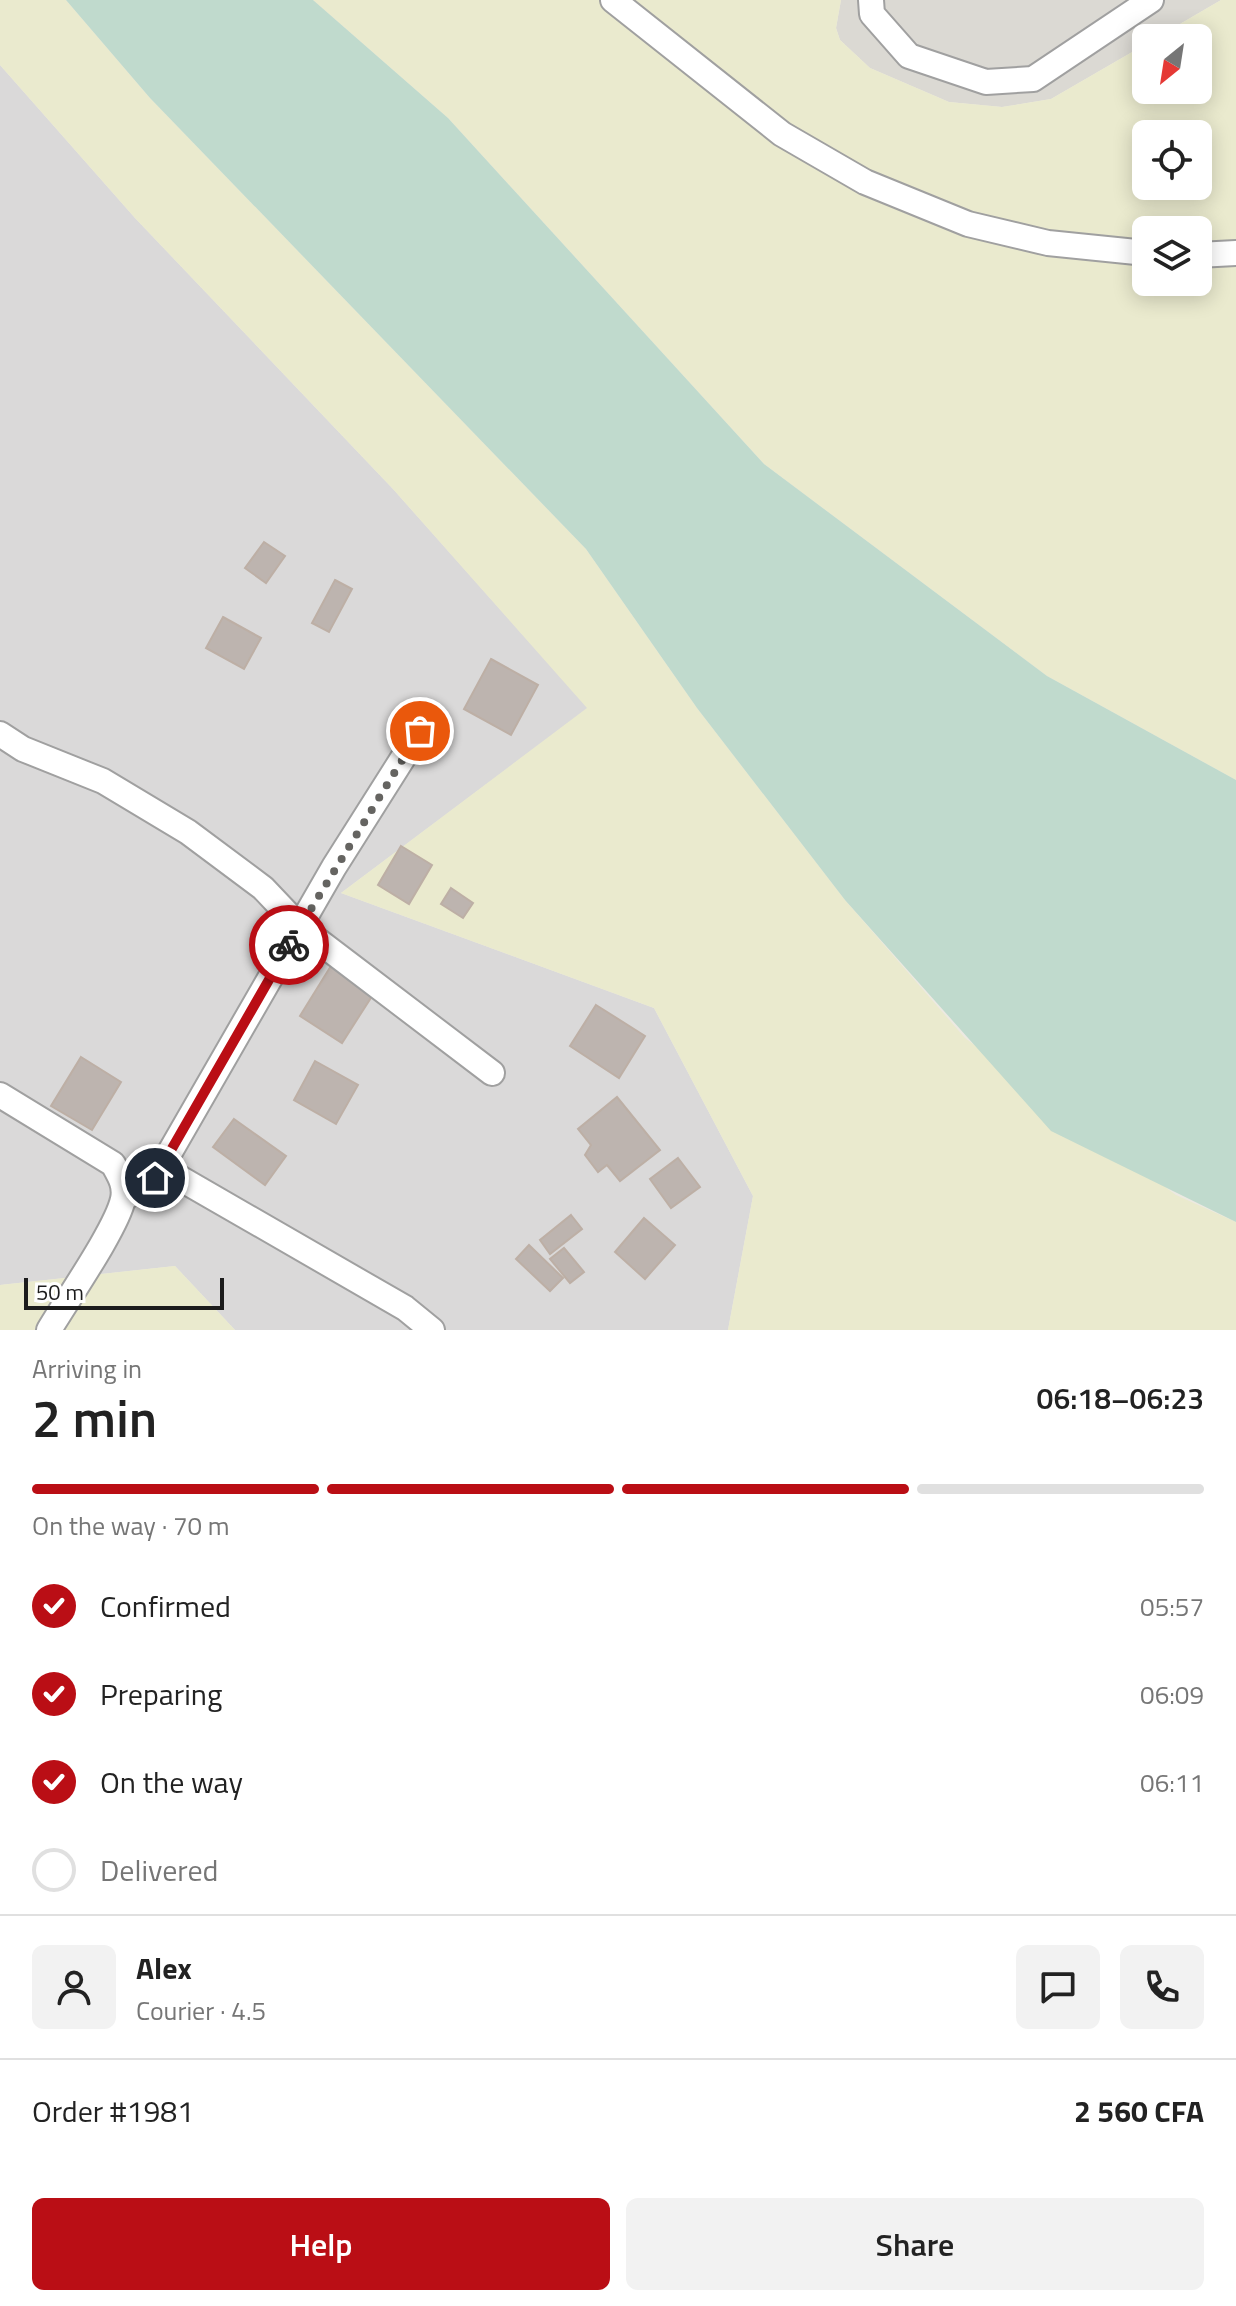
<!DOCTYPE html>
<html lang="en">
<head>
<meta charset="utf-8">
<style>
  :root { --surface:#fff; --page:#f2f2f2; --text:#222; --muted:#767676; --line:#e0e0e0; --accent:#ba0e15 }
  body { margin:0; font-family:"Titillium Web",sans-serif; background:var(--page); color:var(--text); height:100vh; display:flex; flex-direction:column; font-size:30px; white-space:nowrap }
  * { box-sizing:border-box; margin:0 }
  p { font-size:26px; color:var(--muted) }
  .icon { flex:none; width:44px; height:44px; fill:none; stroke:currentColor; stroke-width:2; stroke-linecap:round; stroke-linejoin:round }
  .map { position:relative; height:1330px; overflow:hidden }
  .drawer { display:flex; flex-direction:column; background:var(--surface); flex:1 }
  .drawer>* { flex:none }
  .needle { width:52px; rotate:210deg }
  .fabs { position:absolute; left:1132px; top:24px; display:grid; gap:16px }
  .fabs a { display:grid; place-items:center; width:80px; height:80px; border-radius:12px; background:var(--surface); box-shadow:0 4px 20px #0003; font-size:40px }
  .scale { position:absolute; left:24px; bottom:20px; width:200px; box-sizing:border-box; padding-left:8px; border:4px solid #1c1c1c; border-top:0; font-size:22px; line-height:28px; white-space:nowrap; color:#1c1c1c; -webkit-text-stroke:6px #fff; paint-order:stroke }
  .pin { position:absolute; display:grid; place-items:center; width:68px; height:68px; color:#fff; margin:-34px; border:4px solid #fff; border-radius:50%; box-shadow:0 2px 8px #0007 }
  .courier { position:absolute; display:grid; place-items:center; width:80px; height:80px; margin:-40px; border:6px solid #ba0e15; border-radius:50%; background:#fff; color:#222; box-shadow:0 2px 10px #0007 }
  .summary em { font-style:normal; font-weight:600 }
  .summary div { display:flex; flex-direction:column-reverse }
  .summary { display:flex; align-items:center; justify-content:space-between; height:136px; padding:0 32px }
  h1 { font-size:52px; font-weight:600; line-height:60px }
  .bar { display:grid; grid-template-columns:repeat(4,1fr); gap:12px 8px; align-content:center; height:96px; padding:0 32px }
  .bar i { height:10px; border-radius:6px; background:var(--line) }
  .bar .selected { background:var(--accent) }
  .bar p { grid-column:span 4 }
  .line { display:flex; align-items:center; gap:20px; padding:0 32px; border-top:2px solid var(--line) }
  .line div { flex:1 }
  .round { display:grid; place-items:center; flex:none; width:84px; height:84px; border-radius:12px; background:var(--page) }
  ol { padding:0 32px; list-style:none }
  li { display:flex; align-items:center; gap:24px; height:88px }
  li p { margin-inline-start:auto }
  li .icon { padding:8px; border-radius:50%; background:var(--accent); color:#fff; stroke-width:4 }
  li:last-child { color:var(--muted) }
  li i { width:44px; height:44px; border:4px solid var(--line); border-radius:50% }
  .action { display:flex; gap:16px; margin-top:auto; padding:16px 32px }
  .action a { flex:1; height:92px; border-radius:12px; background:var(--accent); color:#fff; font-size:32px; font-weight:600; line-height:92px; text-align:center }
  .action a+a { background:var(--page); color:var(--text) }
  .map>svg:first-child { display:block }
</style>
</head>
<body>
<div class="map">
<svg width="1236" height="1330" viewBox="0 0 1236 1330">
  <rect width="100%" height="100%" fill="#ece9e2"/>
  <!-- residential -->
  <path fill="#dad9d9" d="M0,65L135,218L393,489L588,708L341,893L654,1008L753,1196L728,1330H235L175,1266L0,1285Z"/>
  <!-- airport -->
  <path fill="#dbd9d3" d="M841,0H1221L1156,38H1146V44L1051,99L1002,107L949,102L870,68L840,40L836,28Z"/>
  <!-- farmland -->
  <path fill="#eaeace" fill-rule="evenodd" d="M0,0H66L150,98L586,549L697,708L845,900L965,1038L1176,1195L1236,1222V1330H728L753,1196L654,1008L341,893L587,708L393,489L135,218L0,65Z
    M313,0H841L836,28L840,40L870,68L949,102L1002,107L1051,99L1146,44V90H1198V38H1156L1221,0H1236V780L1047,676L764,464L448,118ZM1146,134H1198V186H1146ZM1146,230H1198V282H1146Z
    M175,1266L235,1330H0V1285Z"/>
  <!-- wetland -->
  <path fill="#c0dacd" d="M66,0H313L448,118L764,464L1047,676L1236,780V1222L1051,1131L845,900L697,708L586,549L150,98Z"/>
  <!-- building -->
  <path fill="#bdb4af" stroke="#bdafa5" stroke-width="2" d="M264,542L285,556L266,583L245,568Z
    M335,580L352,589L329,632L312,623Z
    M223,617L261,638L244,669L206,648Z
    M491,659L538,685L511,735L464,709Z
    M401,846L432,865L409,904L378,885Z
    M451,888L473,903L463,918L441,904Z
    M331,966L374,993L342,1043L300,1016Z
    M596,1005L645,1036L619,1078L570,1046Z
    M81,1057L121,1082L92,1130L51,1106Z
    M315,1061L358,1085L336,1124L294,1100Z
    M617,1097L660,1150L620,1181L607,1165L598,1172L585,1155L591,1145L578,1129Z
    M234,1119L286,1156L265,1185L213,1147Z
    M678,1158L700,1187L671,1208L650,1179Z
    M571,1215L582,1229L550,1254L540,1240Z
    M644,1218L675,1245L645,1279L615,1252Z
    M529,1245L563,1278L550,1291L516,1259Z
    M564,1248L584,1272L570,1283L550,1259Z"/>
  <g fill="none" stroke-linecap="round" stroke-linejoin="round">
    <!-- street casing -->
    <g stroke="#a0a0a0" stroke-width="28">
      <path id="street" d="M613,0L782,134L865,182L968,224L1048,243L1146,253
        M871,0L872,14L909,56L986,82L1033,79L1151,0
        M1198,255L1236,253
        M0,734L23,749L103,781L188,832L263,888L300,927L492,1073
        M0,1095L113,1164C119,1175 126,1185 123,1199C117,1228 66,1301 49,1330
        M155,1178L334,867L420,731
        M123,1199L155,1178L176,1176L405,1308L432,1330"/>
    </g>
    <!-- street -->
    <use href="#street" stroke="#fff" stroke-width="24"/>
  </g>
  <g fill="none" stroke-linecap="round" stroke-linejoin="round">
    <!-- done -->
    <path stroke="#656461" stroke-width="8" stroke-dasharray="0 14.4" d="M289,945L420,731"/>
    <!-- route -->
    <path stroke="#ba0e15" stroke-width="10" d="M155,1178L289,945"/>
  </g>
</svg>
<div class="fabs">
<a><svg class="needle" viewBox="-14 -14 28 28"><path d="M0-13l5 13h-10z" fill="#e53935"/><path d="M0 13l5-13h-10z" fill="#767676"/></svg></a>
<a><svg class="icon" aria-label="locate" viewBox="0 0 24 24"><circle cx="12" cy="12" r="6"/><path d="M12 2v4M12 18v4M2 12h4M18 12h4"/></svg></a>
<a><svg class="icon" aria-label="layers" viewBox="0 0 24 24"><path d="M12 4l9 5-9 5-9-5zM3 14l9 5 9-5"/></svg></a>
</div>
<div class="scale">50 m</div>
<div class="pin" style="left:420px;top:731px;background:#ea580c"><svg class="icon" aria-label="bag" viewBox="0 0 24 24"><path d="M5 8h14l-1 12H6zM9 8a3 3 0 0 1 6 0"/></svg></div>
<div class="pin" style="left:155px;top:1178px;background:#1f2937"><svg class="icon" aria-label="home" viewBox="0 0 24 24"><path d="M3 11l9-7 9 7M6 9v11h12V9"/></svg></div>
<div class="courier" style="left:289px;top:945px"><svg class="icon" aria-label="bike" viewBox="0 0 24 24"><circle cx="6" cy="16" r="4"/><circle cx="18" cy="16" r="4"/><path d="M6 16l4-8h5l3 8M10 8l3 8H6M13 5h3"/></svg></div>
</div>
<section class="drawer">
<div class="summary"><div><h1>2 min</h1><p>Arriving in</p></div><em>06:18–06:23</em></div>
<div class="bar"><i class="selected"></i><i class="selected"></i><i class="selected"></i><i></i><p>On the way · 70 m</p></div>
<ol>
<li><svg class="icon" aria-label="check" viewBox="0 0 24 24"><path d="M5 12l5 5 9-10"/></svg>Confirmed<p>05:57</p></li>
<li><svg class="icon" aria-label="check" viewBox="0 0 24 24"><path d="M5 12l5 5 9-10"/></svg>Preparing<p>06:09</p></li>
<li><svg class="icon" aria-label="check" viewBox="0 0 24 24"><path d="M5 12l5 5 9-10"/></svg>On the way<p>06:11</p></li>
<li><i></i>Delivered</li>
</ol>
<div class="line" style="height:144px"><a class="round"><svg class="icon" aria-label="person" viewBox="0 0 24 24"><circle cx="12" cy="8" r="4"/><path d="M4 21q1-7 8-7t8 7"/></svg></a><div><b>Alex</b><p>Courier · 4.5</p></div><a class="round"><svg class="icon" aria-label="chat" viewBox="0 0 24 24"><path d="M4 5h16v11H9l-5 4z"/></svg></a><a class="round"><svg class="icon" aria-label="phone" viewBox="0 0 24 24"><path d="M5 4h4l2 5-3 2q2 4 5 5l2-3 5 2v4C11 20 4 13 5 4z"/></svg></a></div>
<div class="line" style="height:104px"><div>Order #1981</div><b>2 560 CFA</b></div>
<div class="action"><a>Help</a><a>Share</a></div>
</section>
</body>
</html>
